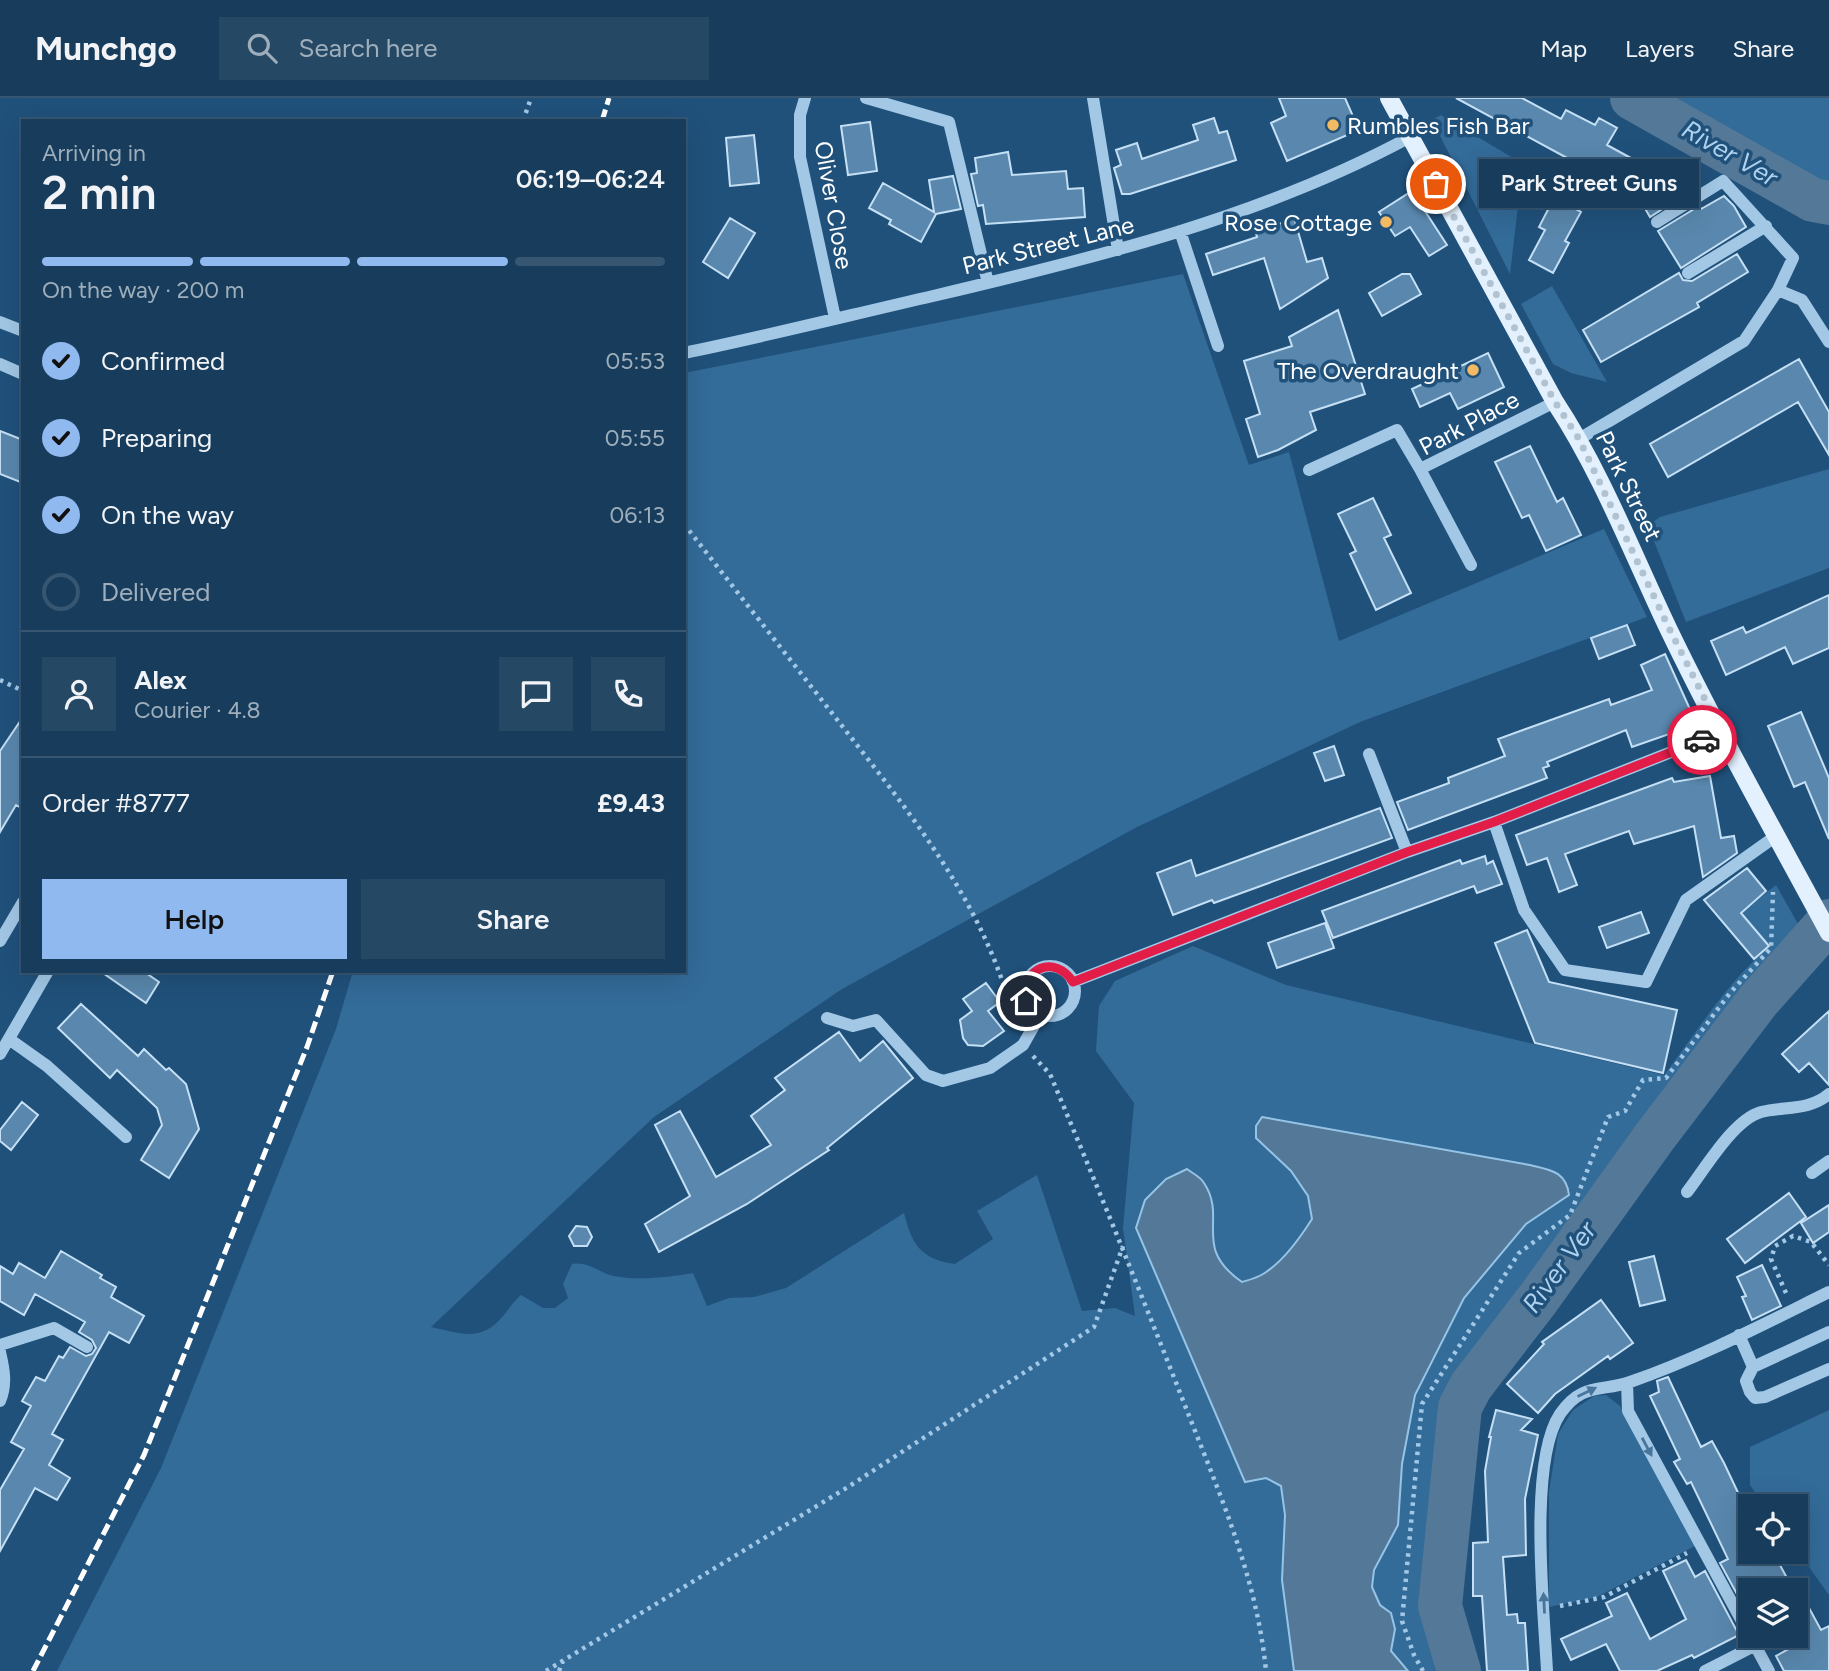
<!DOCTYPE html>
<html lang="en">
<head>
<meta charset="utf-8">
<style>
  :root { --surface:#183d5c; --page:#254865; --text:#f1f3f6; --muted:#9faebb; --line:#365672; --accent:#90b9f0 }
  body { margin:0; font-family:Figtree,sans-serif; background:var(--page); color:var(--text); height:100vh; display:flex; flex-direction:column; font-size:26px; white-space:nowrap }
  * { box-sizing:border-box; margin:0 }
  p { font-size:23px; color:var(--muted) }
  .icon { flex:none; width:38px; height:38px; fill:none; stroke:currentColor; stroke-width:2; stroke-linecap:round; stroke-linejoin:round }
  .map { position:relative; flex:1; overflow:hidden }
  .side { position:absolute; left:21px; top:21px; width:665px; height:854px; display:flex; flex-direction:column; background:var(--surface); border-radius:0px; box-shadow:0 7px 28px #0002,0 0 0 2px var(--line) }
  .side>* { flex:none }
  .fabs { position:absolute; left:1738px; top:1396px; display:grid; gap:14px }
  .fabs a { display:grid; place-items:center; width:70px; height:70px; border-radius:0px; background:var(--surface); box-shadow:0 7px 28px #0002,0 0 0 2px var(--line); font-size:35px }
  .pin { position:absolute; display:grid; place-items:center; width:60px; height:60px; color:#fff; margin:-30px; border:4px solid #fff; border-radius:50%; box-shadow:0 2px 7px #0007 }
  .courier { position:absolute; display:grid; place-items:center; width:70px; height:70px; margin:-35px; border:5px solid #e11d48; border-radius:50%; background:#fff; color:#222; box-shadow:0 2px 9px #0007 }
  .bubble { position:absolute; height:49px; border-radius:0px; background:var(--surface); box-shadow:0 7px 28px #0002,0 0 0 2px var(--line); font-size:23px; font-weight:600; line-height:49px; text-align:center }
  .summary em { font-style:normal; font-weight:600 }
  .summary div { display:flex; flex-direction:column-reverse }
  .summary { display:flex; align-items:center; justify-content:space-between; height:119px; padding:0 21px }
  h1 { font-size:46px; font-weight:600; line-height:52px }
  .bar { display:grid; grid-template-columns:repeat(4,1fr); gap:10px 7px; align-content:center; height:84px; padding:0 21px }
  .bar i { height:9px; border-radius:5px; background:var(--line) }
  .bar .selected { background:var(--accent) }
  .bar p { grid-column:span 4 }
  .line { display:flex; align-items:center; gap:18px; padding:0 21px; border-top:2px solid var(--line) }
  .line div { flex:1 }
  .round { display:grid; place-items:center; flex:none; width:74px; height:74px; border-radius:0px; background:var(--page) }
  ol { padding:0 21px; list-style:none }
  li { display:flex; align-items:center; gap:21px; height:77px }
  li p { margin-inline-start:auto }
  li .icon { padding:7px; border-radius:50%; background:var(--accent); color:#111; stroke-width:4 }
  li:last-child { color:var(--muted) }
  li i { width:38px; height:38px; border:4px solid var(--line); border-radius:50% }
  .cta { display:flex; gap:14px; margin-top:auto; padding:14px 21px }
  .cta a { flex:1; height:80px; border-radius:0px; background:var(--accent); color:#111; font-size:28px; font-weight:600; line-height:80px; text-align:center }
  .cta a+a { background:var(--page); color:var(--text) }
  header { display:flex; align-items:center; gap:42px; box-sizing:border-box; height:98px; padding:0 35px; background:var(--surface); border-bottom:2px solid var(--line) }
  header strong { font-size:33px }
  nav { display:flex; gap:38px; margin-inline-start:auto; font-size:24px }
  .search { width:490px; height:63px; background:var(--page); display:flex; align-items:center; gap:18px; box-sizing:border-box; padding:0 24px; border-radius:0px; color:var(--muted); font-size:26px }
  .map>svg:first-child { display:block }
</style>
</head>
<body>
<header>
<strong>Munchgo</strong>
<div class="search"><svg class="icon" aria-label="search" viewBox="0 0 24 24"><circle cx="10" cy="10" r="6"/><path d="M15 15l6 6"/></svg>Search here</div>
<nav><a>Map</a><a>Layers</a><a>Share</a></nav>
</header>
<div class="map">
<svg width="1829" height="1573" viewBox="0 0 1829 1573">
  <rect width="100%" height="100%" fill="#20517b"/>
  <!-- green -->
  <path fill="#336b99" d="M1659,0H1829V93L1761,64Z
    M1441,17L1523,66L1510,176L1432,22Z
    M1183,176L1249,367L1289,354L1339,543L1604,431L1647,519L1360,624L1137,729L842,891L654,1019L431,1229C460,1235 481,1245 503,1218C509,1211 513,1204 521,1197L543,1210H555L568,1200L563,1186L572,1166C589,1163 599,1175 614,1178C638,1183 670,1179 693,1175L707,1208L729,1200L754,1199L786,1190L904,1115C912,1147 921,1161 955,1166L993,1141L977,1113L1037,1077L1082,1213L1115,1210L1135,1218L1123,1130L1134,1005L1096,953L1099,908L1115,883L1193,848L1286,887L1664,977C1697,934 1727,884 1769,849L1741,815L1776,787L1806,840L1760,889L1679,988L1451,1296C1445,1323 1448,1353 1446,1381C1443,1428 1433,1474 1436,1521C1437,1538 1444,1556 1448,1573H1408L1391,1553L1395,1531L1379,1507L1372,1490L1374,1472L1398,1427L1402,1366L1415,1297L1464,1200L1526,1126L1569,1097L1530,1067L1263,1019L1256,1040L1291,1073L1309,1098L1312,1121L1298,1142L1274,1167L1262,1177L1242,1184L1227,1173L1213,1152L1211,1104L1204,1084L1187,1071L1245,1384L1266,1380L1281,1388L1285,1417L1282,1482L1294,1573H57L161,1370L336,931L353,873H684V275Z
    M1552,188L1607,284L1571,275L1553,266L1521,206Z
    M1829,371V470L1686,524L1648,428L1660,419Z
    M1606,1297L1620,1308L1695,1448L1597,1499L1549,1509V1394L1558,1336L1573,1312L1594,1298Z
    M1829,1312V1497L1796,1451V1409H1765L1750,1387V1349Z"/>
  <!-- water -->
  <path fill="#547897" stroke="#96c4e7" stroke-width="2" d="M1262,1019L1530,1067C1550,1072 1566,1073 1569,1097L1526,1126L1464,1200L1415,1297L1402,1366L1398,1427L1374,1472L1372,1489L1380,1507L1391,1515L1395,1531L1391,1553L1408,1573H1294L1282,1482L1285,1417L1281,1388L1266,1380L1245,1384L1136,1130L1145,1102L1166,1081L1187,1071C1192,1075 1201,1079 1204,1085C1228,1121 1191,1149 1242,1184C1249,1182 1257,1180 1263,1176C1283,1164 1300,1140 1312,1121L1308,1098L1291,1073L1256,1040V1028Z"/>
  <g fill="none" stroke-linecap="round" stroke-linejoin="round">
    <!-- river -->
    <path stroke="#547897" stroke-width="44" d="M1632,0L1813,102L1829,105
      M1459,1573L1440,1508L1460,1309L1471,1288L1538,1201L1656,1037L1758,903L1829,823"/>
  </g>
  <!-- building -->
  <path fill="#5987ad" stroke="#c5e0f5" stroke-width="2" d="M1279,0H1345L1359,32L1287,63L1271,25L1286,18Z
    M1456,0H1522L1561,21L1566,12L1595,27L1599,20L1617,30L1607,47L1673,83L1681,78L1690,93L1650,119L1640,102L1653,95L1599,65L1574,110L1581,114L1565,143L1569,145L1553,175L1529,162L1545,132L1539,129L1554,100L1549,97L1569,61Z
    M1214,20L1219,35L1227,33L1236,62L1130,96H1122L1114,70L1121,67L1116,52L1137,45L1142,61L1198,42L1193,27Z
    M870,24L877,73L848,77L841,28Z
    M754,37L759,85L730,88L726,40Z
    M1008,54L1012,77L1066,73L1068,91L1083,90L1085,119L986,126L983,107L978,108L971,76L977,75L975,60Z
    M953,78L961,111L936,116L921,144L889,126L891,122L869,110L883,85L934,114L929,82Z
    M1412,93L1447,147L1429,158L1410,129L1395,138L1379,114Z
    M1724,98L1734,108L1746,129L1681,170L1658,133L1699,108L1701,111Z
    M730,120L755,135L728,180L703,164Z
    M1294,120L1307,164L1322,160L1328,180L1280,211L1264,160L1213,177L1206,156L1257,139L1256,135Z
    M1737,156L1748,174L1697,205L1699,209L1601,264L1583,232L1679,175L1683,182L1692,183Z
    M1402,176H1410L1421,196L1382,218L1369,195Z
    M1338,212L1365,296L1310,314L1316,332L1278,352L1258,359L1246,321L1260,316L1244,263L1292,248L1289,239Z
    M1488,255L1504,289L1458,311L1450,295L1420,309L1412,291Z
    M1799,261L1829,314V357L1798,304L1668,379L1650,346Z
    M0,333L23,342V385L0,376Z
    M1530,348L1557,404L1563,400L1581,437L1546,453L1529,417L1522,420L1495,364Z
    M1373,400L1391,437L1384,440L1411,495L1376,512L1350,456L1356,453L1338,416Z
    M1829,497V550L1793,566L1785,549L1726,577L1711,543L1743,529L1746,535Z
    M1627,527L1635,547L1599,561L1591,540Z
    M1665,556L1698,629L1674,640L1672,635L1632,649L1626,632L1547,664L1549,668L1543,670L1547,680L1408,732L1397,704L1449,685L1448,680L1505,658L1498,641L1609,601L1611,607L1652,592L1641,567Z
    M1801,614L1829,680V741L1805,684L1794,689L1768,628Z
    M23,619V711L16,707L0,734V653Z
    M1334,648L1344,677L1325,683L1314,655Z
    M1710,678L1721,740L1734,738L1737,755L1703,779L1694,728L1634,746L1629,733L1565,756L1577,787L1559,794L1547,760L1527,767L1516,737L1672,680L1674,684Z
    M1380,710L1392,740L1214,805L1212,802L1173,817L1157,775L1191,762L1196,778Z
    M1485,758L1487,766L1493,763L1502,786L1477,795L1474,788L1333,840L1322,813L1460,762L1462,766Z
    M1747,770L1766,793L1741,815L1769,848L1754,861L1704,802Z
    M1641,814L1649,835L1607,850L1599,829Z
    M1325,825L1334,850L1277,870L1268,845Z
    M1527,832L1549,884L1677,912L1663,975L1535,945L1495,845Z
    M100,873H143L159,884L146,905Z
    M986,885L1000,904L988,913L1004,933L983,948L968,947L963,940L960,922L972,913L963,901Z
    M81,906L138,958L144,951L166,972L169,970L186,986L199,1031L169,1080L141,1062L162,1027L157,1010L117,972L110,980L58,930Z
    M1829,913V987L1809,965L1799,974L1782,956Z
    M839,934L860,963L883,943L913,980L827,1050L829,1052L747,1106L659,1154L645,1126L690,1098L655,1027L680,1013L716,1079L771,1047L751,1018L785,992L775,980Z
    M22,1004L38,1017L11,1052L0,1043V1032Z
    M1789,1095L1806,1119L1745,1165L1727,1141Z
    M1829,1107V1134L1813,1145L1801,1125Z
    M576,1128L587,1129L592,1139L587,1148H574L569,1138Z
    M61,1153L102,1177L100,1180L116,1189L111,1199L144,1218L129,1245L109,1234L52,1336L63,1342L49,1367L70,1380L57,1402L35,1390L0,1453V1392L24,1351L11,1344L31,1308L22,1303L36,1279L45,1283L59,1258L63,1260L70,1249L86,1258L92,1256L96,1250L92,1242L79,1234L85,1224L35,1196L24,1217L0,1203V1168L13,1176L19,1165L45,1180Z
    M1654,1158L1665,1202L1640,1208L1629,1164Z
    M1762,1167L1781,1208L1752,1222L1742,1199L1746,1198L1737,1179Z
    M1601,1202L1633,1245L1610,1261L1608,1258L1555,1296L1538,1315L1507,1286L1544,1246L1542,1244Z
    M1668,1279L1701,1349L1712,1343L1724,1365L1750,1420V1454H1773L1794,1493H1750V1520L1720,1465L1728,1461L1691,1384L1687,1386L1674,1364L1680,1361L1650,1298L1659,1294L1657,1283Z
    M1496,1312L1532,1321L1521,1332L1538,1337L1525,1401L1526,1457L1503,1459L1507,1517L1517,1516L1518,1525H1525L1528,1573H1487L1482,1498H1473V1445L1488,1444L1485,1373L1491,1339H1489Z
    M1686,1462L1695,1479L1705,1473L1739,1537L1694,1560L1692,1557L1657,1573H1620L1606,1546L1571,1562L1561,1541L1612,1518L1606,1505L1627,1495L1650,1541L1686,1521L1663,1473Z
    M1796,1486L1821,1532L1829,1528V1573H1784L1776,1558L1796,1547Z"/>
  <g fill="none" stroke-linecap="round" stroke-linejoin="round">
    <!-- path -->
    <path stroke="#a2c8e6" stroke-width="4.5" stroke-dasharray="3.5 5" stroke-linecap="butt" d="M523,23L531,0
      M684,426C734,490 785,555 835,619C907,711 988,809 1014,924
      M0,582L23,593
      M1033,958L1050,976C1096,1085 1141,1195 1184,1305C1218,1392 1257,1479 1266,1573
      M1786,1195L1771,1161L1775,1148L1793,1138L1811,1144L1829,1167
      M1560,1508L1604,1499L1687,1455
      M546,1573L848,1389L1094,1229L1123,1148
      M559,1573L563,1563
      M1423,1573L1414,1557L1402,1523L1422,1306L1519,1155L1570,1117L1608,1019L1625,1013L1643,982L1666,980L1730,895L1771,850L1773,794"/>
    <!-- minor -->
    <path stroke="#a2c8e6" stroke-width="12" d="M805,0L800,17V59L835,220
      M866,0L949,24L988,185
      M1093,0L1118,152
      M1180,133L1218,248
      M1688,175L1766,128
      M1778,192L1802,202L1829,244
      M0,224L23,233
      M684,255C767,238 850,217 933,198C1095,160 1262,119 1410,39
      M0,266L23,276
      M1579,341L1744,243L1778,192L1793,160L1723,83L1657,124
      M1420,371L1555,304
      M1309,372L1397,332L1420,371L1471,467
      M1369,656L1407,754
      M1494,724L1524,812L1565,872L1646,884L1686,802L1776,738
      M0,843L23,804
      M1025 893a25 25 0 1 1 50 0a25 25 0 1 1-50 0Z
      M1073,884L1407,754L1494,724L1722,634
      M827,920L853,928L876,922L926,977L943,983L990,970L1023,947L1040,917
      M9,941L47,968L126,1039
      M0,956L48,873
      M1812,1075L1829,1063
      M1687,1094C1705,1071 1733,1022 1761,1014C1785,1008 1809,1013 1829,996
      M1829,1234L1753,1269L1746,1283L1750,1294L1755,1300L1765,1299L1829,1271
      M1739,1237L1753,1269
      M0,1247L54,1230L87,1249
      M0,1254C4,1271 7,1286 0,1303
      M1627,1285L1628,1313L1769,1573
      M1547,1573C1544,1513 1528,1364 1560,1316C1582,1284 1601,1294 1630,1284C1699,1260 1764,1226 1829,1194
      M1705,1573L1754,1548"/>
    <!-- major -->
    <path stroke="#e3f0fd" stroke-width="18" d="M1389,0L1555,304C1601,374 1631,452 1667,528C1717,632 1774,733 1829,835"/>
    <!-- rail -->
    <path stroke="#fff" stroke-width="5" stroke-dasharray="12 5" stroke-linecap="butt" d="M602,23L609,0
      M33,1573L144,1357L307,949L333,873"/>
  </g>
  <!-- one-way arrows -->
  <defs><path id="oneway-solid" d="M-6-.8H1V-3.2L6.5 0L1 3.2V.8H-6Z" transform="scale(1.75)"/></defs>
  <g fill="#47759b">
    <use href="#oneway-solid" transform="translate(1587 1294) rotate(-26)"/>
    <use href="#oneway-solid" transform="translate(1647 1349) rotate(62)"/>
    <use href="#oneway-solid" transform="translate(1544 1505) rotate(-93)"/>
  </g>
  <g fill="none" stroke-linecap="round" stroke-linejoin="round">
    <!-- done -->
    <path stroke="#b1c2d1" stroke-width="7" stroke-dasharray="0 12.6" d="M1436,86L1555,304L1579,341L1668,528L1722,635L1702,642"/>
    <!-- route -->
    <path stroke="#e11d48" stroke-width="9" d="M1026,903C1021,869 1055,856 1073,884L1407,754L1494,724L1702,642"/>
  </g>
  <!-- markers -->
  <g fill="#f3ba63" stroke="#20517b" stroke-width="2.5">
    <circle cx="1333" cy="27" r="7"/>
    <circle cx="1386" cy="124" r="7"/>
    <circle cx="1473" cy="272" r="7"/>
  </g>
  <g text-anchor="middle" dominant-baseline="central" stroke-width="7" stroke-linejoin="round" paint-order="stroke">
    <!-- poi labels -->
    <g font-size="24" fill="#fff" stroke="#20517b" text-anchor="end">
      <text x="1347" y="27" text-anchor="start">Rumbles Fish Bar</text>
      <text x="1372" y="124">Rose Cottage</text>
      <text x="1459" y="272">The Overdraught</text>
    </g>
    <!-- street labels -->
    <g font-size="24" fill="#fff" stroke="#20517b">
      <text transform="translate(834 107) rotate(80)">Oliver Close</text>
      <text transform="translate(1048 147) rotate(-14)">Park Street Lane</text>
      <text transform="translate(1469 325) rotate(-28)">Park Place</text>
      <text transform="translate(1629 388) rotate(64)">Park Street</text>
    </g>
    <!-- water labels -->
    <g font-size="26" font-style="italic" fill="#add1ee" stroke="#20517b">
      <text transform="translate(1730 55) rotate(30)">River Ver</text>
      <text transform="translate(1559 1169) rotate(-54)">River Ver</text>
    </g>
  </g>
</svg>
<div class="fabs">
<a><svg class="icon" aria-label="locate" viewBox="0 0 24 24"><circle cx="12" cy="12" r="6"/><path d="M12 2v4M12 18v4M2 12h4M18 12h4"/></svg></a>
<a><svg class="icon" aria-label="layers" viewBox="0 0 24 24"><path d="M12 4l9 5-9 5-9-5zM3 14l9 5 9-5"/></svg></a>
</div>
<div class="pin" style="left:1436px;top:86px;background:#ea580c"><svg class="icon" aria-label="bag" viewBox="0 0 24 24"><path d="M5 8h14l-1 12H6zM9 8a3 3 0 0 1 6 0"/></svg></div>
<div class="pin" style="left:1026px;top:903px;background:#1f2937"><svg class="icon" aria-label="home" viewBox="0 0 24 24"><path d="M3 11l9-7 9 7M6 9v11h12V9"/></svg></div>
<div class="courier" style="left:1702px;top:642px"><svg class="icon" aria-label="car" viewBox="0 0 24 24"><path d="M5 17H2v-5l4-1 3-4h7l3 4 3 1v5h-3M9 17h6M6 11h13"/><circle cx="7" cy="17" r="2"/><circle cx="17" cy="17" r="2"/></svg></div>
<div class="bubble" style="left:1479px;top:61px;width:220px">Park Street Guns</div>
<section class="side">
<div class="summary"><div><h1>2 min</h1><p>Arriving in</p></div><em>06:19–06:24</em></div>
<div class="bar"><i class="selected"></i><i class="selected"></i><i class="selected"></i><i></i><p>On the way · 200 m</p></div>
<ol>
<li><svg class="icon" aria-label="check" viewBox="0 0 24 24"><path d="M5 12l5 5 9-10"/></svg>Confirmed<p>05:53</p></li>
<li><svg class="icon" aria-label="check" viewBox="0 0 24 24"><path d="M5 12l5 5 9-10"/></svg>Preparing<p>05:55</p></li>
<li><svg class="icon" aria-label="check" viewBox="0 0 24 24"><path d="M5 12l5 5 9-10"/></svg>On the way<p>06:13</p></li>
<li><i></i>Delivered</li>
</ol>
<div class="line" style="height:126px"><a class="round"><svg class="icon" aria-label="person" viewBox="0 0 24 24"><circle cx="12" cy="8" r="4"/><path d="M4 21q1-7 8-7t8 7"/></svg></a><div><b>Alex</b><p>Courier · 4.8</p></div><a class="round"><svg class="icon" aria-label="chat" viewBox="0 0 24 24"><path d="M4 5h16v11H9l-5 4z"/></svg></a><a class="round"><svg class="icon" aria-label="phone" viewBox="0 0 24 24"><path d="M5 4h4l2 5-3 2q2 4 5 5l2-3 5 2v4C11 20 4 13 5 4z"/></svg></a></div>
<div class="line" style="height:91px"><div>Order #8777</div><b>£9.43</b></div>
<div class="cta"><a>Help</a><a>Share</a></div>
</section>
</div>
</body>
</html>
